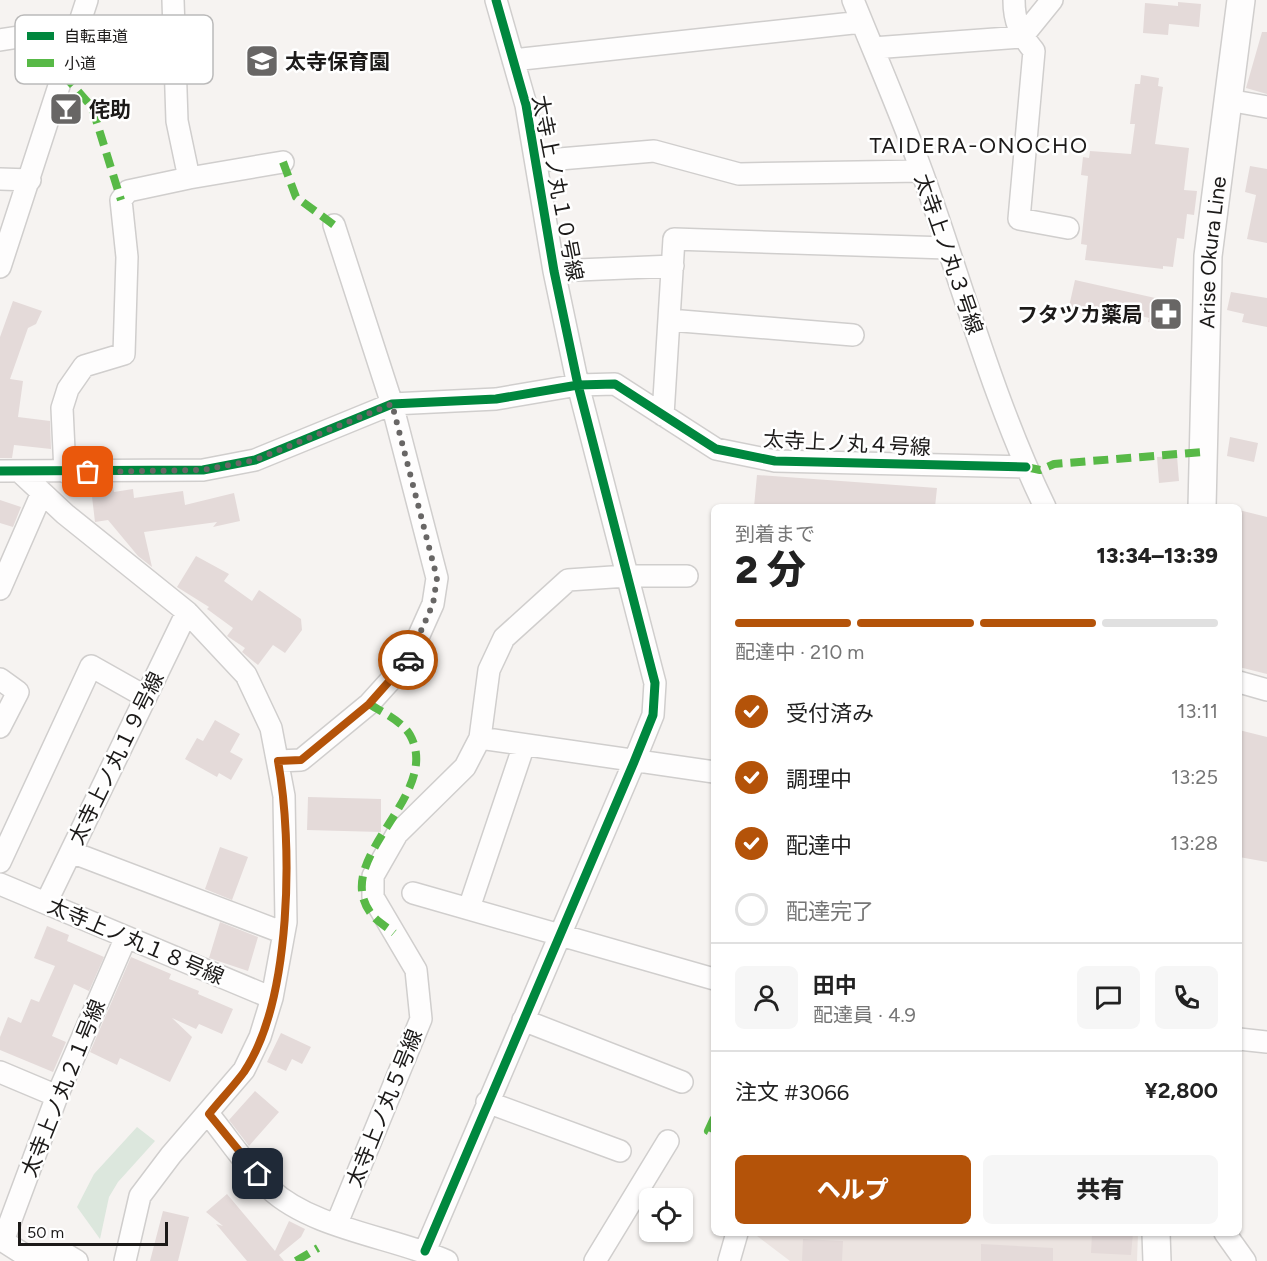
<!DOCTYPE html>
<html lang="ja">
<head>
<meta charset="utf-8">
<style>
  :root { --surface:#fff; --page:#f6f6f6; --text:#222; --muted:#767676; --line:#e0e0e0; --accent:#b45309 }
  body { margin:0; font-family:Figtree,"Noto Sans JP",sans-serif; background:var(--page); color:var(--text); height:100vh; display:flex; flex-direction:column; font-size:22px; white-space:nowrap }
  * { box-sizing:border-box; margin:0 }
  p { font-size:20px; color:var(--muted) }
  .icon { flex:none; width:33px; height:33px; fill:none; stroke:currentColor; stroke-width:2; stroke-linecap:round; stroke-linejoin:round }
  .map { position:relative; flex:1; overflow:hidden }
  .drawer { position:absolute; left:711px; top:504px; width:531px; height:732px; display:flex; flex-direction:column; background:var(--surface); border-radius:9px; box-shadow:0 2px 4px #0004 }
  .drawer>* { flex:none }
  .buttons { position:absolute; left:639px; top:1188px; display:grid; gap:12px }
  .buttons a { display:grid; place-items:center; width:54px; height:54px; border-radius:9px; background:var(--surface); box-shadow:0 2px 4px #0004; font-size:30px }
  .scale { position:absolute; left:18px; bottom:15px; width:150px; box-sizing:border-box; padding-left:6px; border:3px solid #1c1a19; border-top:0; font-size:16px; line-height:21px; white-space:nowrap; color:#1c1a19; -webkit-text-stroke:4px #fff; paint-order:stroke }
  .pin { position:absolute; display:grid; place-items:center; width:51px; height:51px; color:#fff; margin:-26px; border-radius:12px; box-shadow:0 3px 9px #0006 }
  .courier { position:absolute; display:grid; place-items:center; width:60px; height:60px; margin:-30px; border:4px solid #b45309; border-radius:50%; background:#fff; color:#222; box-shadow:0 2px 8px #0007 }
  .headline em { font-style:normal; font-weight:800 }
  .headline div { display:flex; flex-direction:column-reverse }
  .headline { display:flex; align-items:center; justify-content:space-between; height:102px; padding:0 24px }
  h1 { font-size:39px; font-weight:800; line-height:45px }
  .bar { display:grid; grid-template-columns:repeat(4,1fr); gap:9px 6px; align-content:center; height:72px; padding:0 24px }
  .bar i { height:8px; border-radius:4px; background:var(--line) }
  .bar .current { background:var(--accent) }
  .bar p { grid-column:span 4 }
  .line { display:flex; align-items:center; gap:15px; padding:0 24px; border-top:2px solid var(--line) }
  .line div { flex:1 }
  .round { display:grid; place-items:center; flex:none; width:63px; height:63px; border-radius:9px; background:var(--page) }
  ol { padding:0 24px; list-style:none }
  li { display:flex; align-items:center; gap:18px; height:66px }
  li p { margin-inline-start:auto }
  li .icon { padding:6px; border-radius:50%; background:var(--accent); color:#fff; stroke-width:4 }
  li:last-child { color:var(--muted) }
  li i { width:33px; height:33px; border:3px solid var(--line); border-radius:50% }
  .button { display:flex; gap:12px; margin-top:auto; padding:12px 24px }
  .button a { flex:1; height:69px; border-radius:9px; background:var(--accent); color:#fff; font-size:24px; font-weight:800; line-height:69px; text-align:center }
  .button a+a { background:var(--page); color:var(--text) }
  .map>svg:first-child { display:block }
</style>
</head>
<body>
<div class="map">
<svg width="1267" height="1261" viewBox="0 0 1267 1261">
  <rect width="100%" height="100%" fill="#f6f3f1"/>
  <!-- built -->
  <path fill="#ece4e1" d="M753,1233H1138L1137,1261H790Z"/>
  <!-- green -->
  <path fill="#dce7dd" d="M137,1127L155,1141L118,1182L109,1197L100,1239L77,1207L94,1174Z"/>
  <!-- building -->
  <path fill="#e4dad9" d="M1178,2L1201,4L1199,27L1169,24L1168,35L1143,33L1145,3L1178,6Z
    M1262,32H1267V94L1246,88Z
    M1141,75L1159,78L1158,86L1163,87L1155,144L1189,148L1184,190L1197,191L1194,215L1187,214L1184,239L1177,238L1173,267L1163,266V269L1085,260L1087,245L1081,244L1088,176L1081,175L1083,157L1089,158L1090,151L1131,154L1135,124H1130L1135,84H1140Z
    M1250,166L1267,169V243L1247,239L1256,195L1245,192Z
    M1075,280L1182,304L1177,329L1148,322L1149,318L1120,311L1117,322L1068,311Z
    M1231,292L1267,298V327L1242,322L1244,314L1227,310Z
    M13,301L42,311L36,324L28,328L10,379L23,381L18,417L50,421L51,449L14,445L12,458H0V337Z
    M1230,437L1258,443L1254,462L1227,456Z
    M1177,456L1179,481L1159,483L1157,457Z
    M757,475L937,488L935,507H754Z
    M113,487L114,492L133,489L134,498L183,491L185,505L234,493L240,521L213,527L217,522L144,532L152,567L138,556L108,520L95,522L91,488Z
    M0,500L21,507L13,527L0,523Z
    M1239,510L1267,517V674L1239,667Z
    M196,556L229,574L224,581L252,601L259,590L301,619L302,630L285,653L273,645L258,665L242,652L245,648L227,636L233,628L207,609L209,607L177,587Z
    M215,720L240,734L230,752L243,759L231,780L219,773L217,777L185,759L197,738L203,741Z
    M1239,730L1267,737V862L1239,857Z
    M308,797L381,799V832L307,830Z
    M220,847L248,857L232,900L205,889Z
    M220,922L258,937L248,971L209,958Z
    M47,926L69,935L67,941L104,957L89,991L74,984L62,1012L52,1036L66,1042L53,1072L0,1050V1037L8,1017L21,1023L31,999L39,1002L55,966L34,958Z
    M131,957L171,974L169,979L199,991L198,994L233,1009L222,1034L199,1024L196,1029L172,1018L192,1037L170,1082L120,1058L117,1065L90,1052Z
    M281,1033L311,1047L302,1064L292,1059L286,1071L267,1062Z
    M255,1091L279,1112L249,1146L229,1120Z
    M227,1194L275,1251L289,1221L305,1229L301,1237L279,1255L284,1261H247L216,1224L223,1226L206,1212Z
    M163,1211L189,1217L178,1261H150Z
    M1092,1233H1133L1131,1255L1091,1253Z
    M803,1239L843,1241L842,1261H802Z
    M981,1244L1053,1248V1261H981Z"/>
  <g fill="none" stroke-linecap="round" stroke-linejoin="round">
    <!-- minor casing -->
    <g stroke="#d0cecd" stroke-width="24">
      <path id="minor" d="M173,0L177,121L189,178
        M853,0C878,62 905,123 927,186C965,294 995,404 1045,507
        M1014,0C1014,22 1020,34 1034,51L1019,219L1068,228
        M0,40L77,28
        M873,48L1022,37L1052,0
        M513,60L862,22
        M1228,100L1267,107
        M536,161L654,151L739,174L921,171
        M0,179L30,180
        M0,267L87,0
        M554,271L673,266
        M669,320L853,335
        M663,415L674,239L947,248
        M0,471L203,470L255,460L392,404L496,399L578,385L615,384L716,449L775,461L1026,467
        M19,471L65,514L187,612L246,675L271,728L284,796L286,922L272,998L260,1037L244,1070L171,1155L140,1196L125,1261
        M65,472L62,408L68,389L84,366L124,354L127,257L121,200L128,191L189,178L283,162
        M0,589L41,495
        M0,679L18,692L0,727
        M1239,682L1267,690
        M480,738L714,772
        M278,761L301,760L369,704L407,662L433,604L437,578L392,404L334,225
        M71,852L284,933
        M0,862L91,666L146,697
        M0,884L272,998
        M413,893L714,979
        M46,903L187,612
        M469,908L524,745
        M523,1020L682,1082
        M1239,1039L1267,1042
        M0,1072L57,1096
        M487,1102L620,1151
        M209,1115C228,1138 247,1168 270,1189C313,1229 393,1237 447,1261
        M337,1223L421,1019L416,970L373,897V876L397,834L465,767L480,738L489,670L504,638L568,580L627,576H687
        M1225,1233L1245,1261
        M0,1239L25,1255H67L77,1261
        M3,1241L57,1096L126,937
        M425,1251L634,762L653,715L655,683L578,385L554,271L526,105L496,0
        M595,1261L668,1141
        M729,1261L737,1233"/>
    </g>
    <!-- major casing -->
    <g stroke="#d0cecd" stroke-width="30">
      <g id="major">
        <path id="s1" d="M1202,507L1208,256L1241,0"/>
        <path d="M1156,1233L1157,1261"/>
      </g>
    </g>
    <!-- minor -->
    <use href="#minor" stroke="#fefdfd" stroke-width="21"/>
    <!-- major -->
    <use href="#major" stroke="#fefdfd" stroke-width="27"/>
    <!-- quiet -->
    <path stroke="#58b947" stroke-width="8" stroke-dasharray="15 8" stroke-linecap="butt" d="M63,74L92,107L121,200
      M283,162L296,197L334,225
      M1026,467L1040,470L1054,464L1203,452
      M369,704C382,712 402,721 410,735C444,796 326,860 373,916C378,922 388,928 394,933
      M714,1118L708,1131L714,1134
      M296,1261L318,1248"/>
    <!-- cycleway casing -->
    <g stroke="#fff" stroke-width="13">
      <path id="cycleway" d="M0,471L203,470L255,460L392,404L496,399L578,385L615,384L716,449L775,461L1026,467
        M425,1251L634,762L653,715L655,683L578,385L554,271L526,105L496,0"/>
    </g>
    <!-- cycleway -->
    <use href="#cycleway" stroke="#00873e" stroke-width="9"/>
  </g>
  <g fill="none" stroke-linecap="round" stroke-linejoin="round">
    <!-- done -->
    <path stroke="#686665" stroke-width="6" stroke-dasharray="0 10.8" d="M88,472L203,470L255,460L392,404L437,578L433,604L408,660"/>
    <!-- route -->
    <path stroke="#b45309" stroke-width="8" d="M258,1174L209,1114C220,1100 233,1087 244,1072C292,1000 293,843 278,761L301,760L369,704L408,660"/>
  </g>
  <!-- icons -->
  <defs>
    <g id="school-square" transform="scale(1.725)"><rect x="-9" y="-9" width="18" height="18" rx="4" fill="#686665" stroke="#fff"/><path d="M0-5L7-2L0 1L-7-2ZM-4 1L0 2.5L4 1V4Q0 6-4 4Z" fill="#fff"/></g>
    <g id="bar-square" transform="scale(1.725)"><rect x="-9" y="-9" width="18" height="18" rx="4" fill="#686665" stroke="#fff"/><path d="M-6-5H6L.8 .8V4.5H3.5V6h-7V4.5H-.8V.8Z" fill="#fff"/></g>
    <g id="pharmacy-square" transform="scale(1.725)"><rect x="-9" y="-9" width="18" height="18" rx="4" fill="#686665" stroke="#fff"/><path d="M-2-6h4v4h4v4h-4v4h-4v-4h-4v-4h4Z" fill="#fff"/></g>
  </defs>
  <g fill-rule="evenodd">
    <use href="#school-square" x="262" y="61"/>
    <use href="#bar-square" x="66" y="109"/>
    <use href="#pharmacy-square" x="1166" y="314"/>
  </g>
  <g text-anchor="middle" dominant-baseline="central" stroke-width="5" stroke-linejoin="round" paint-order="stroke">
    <!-- poi labels -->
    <g font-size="21" font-weight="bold" fill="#1c1a19" stroke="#fff" text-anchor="start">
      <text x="285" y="61">太寺保育園</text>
      <text x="89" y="109">侘助</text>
      <text x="1143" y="314" text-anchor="end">フタツカ薬局</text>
    </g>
    <!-- street labels -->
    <g font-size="21" fill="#1c1a19" stroke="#fff">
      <text transform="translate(558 188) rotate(79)">太寺上ノ丸１０号線</text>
      <text stroke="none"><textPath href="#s1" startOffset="255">Arise Okura Line</textPath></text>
      <text transform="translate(949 254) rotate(71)">太寺上ノ丸３号線</text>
      <text transform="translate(847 443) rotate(3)">太寺上ノ丸４号線</text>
      <text transform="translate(116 758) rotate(-64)">太寺上ノ丸１９号線</text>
      <text transform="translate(136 941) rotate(23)">太寺上ノ丸１８号線</text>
      <text transform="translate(63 1088) rotate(-68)">太寺上ノ丸２１号線</text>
      <text transform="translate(384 1108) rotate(-68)">太寺上ノ丸５号線</text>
    </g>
    <!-- neighbourhood labels -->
    <g font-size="22" letter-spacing="1.5" fill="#1c1a19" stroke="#fff">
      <text x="979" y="145">TAIDERA-ONOCHO</text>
    </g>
  </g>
  <!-- legend -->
  <rect x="15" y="15" width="198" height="69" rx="9" fill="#fff" stroke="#bbbaba" stroke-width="1.5"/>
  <rect x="27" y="32" width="27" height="8" fill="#00873e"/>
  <rect x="27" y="59" width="27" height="8" fill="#58b947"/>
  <g font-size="16" fill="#1c1a19">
    <text x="64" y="42">自転車道</text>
    <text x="64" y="69">小道</text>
  </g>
</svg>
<div class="buttons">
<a><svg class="icon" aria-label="locate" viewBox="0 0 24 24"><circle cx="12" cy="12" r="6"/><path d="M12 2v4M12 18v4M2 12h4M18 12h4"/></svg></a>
</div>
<div class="scale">50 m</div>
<div class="pin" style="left:88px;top:472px;background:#ea580c"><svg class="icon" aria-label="bag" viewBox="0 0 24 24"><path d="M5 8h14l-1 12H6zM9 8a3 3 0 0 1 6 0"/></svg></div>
<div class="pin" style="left:258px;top:1174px;background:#1f2937"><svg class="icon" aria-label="home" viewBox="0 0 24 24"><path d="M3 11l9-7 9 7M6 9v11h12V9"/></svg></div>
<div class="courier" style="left:408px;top:660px"><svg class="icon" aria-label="car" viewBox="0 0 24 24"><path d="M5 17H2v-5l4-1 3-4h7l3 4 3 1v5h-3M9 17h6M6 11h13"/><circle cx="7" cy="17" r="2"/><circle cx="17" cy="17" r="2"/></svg></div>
<section class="drawer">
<div class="headline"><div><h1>2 分</h1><p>到着まで</p></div><em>13:34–13:39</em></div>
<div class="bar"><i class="current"></i><i class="current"></i><i class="current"></i><i></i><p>配達中 · 210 m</p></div>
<ol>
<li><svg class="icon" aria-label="check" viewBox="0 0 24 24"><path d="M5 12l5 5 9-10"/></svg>受付済み<p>13:11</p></li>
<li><svg class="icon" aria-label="check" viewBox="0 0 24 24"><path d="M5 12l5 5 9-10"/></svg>調理中<p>13:25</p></li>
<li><svg class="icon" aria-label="check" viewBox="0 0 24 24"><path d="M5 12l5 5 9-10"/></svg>配達中<p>13:28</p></li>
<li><i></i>配達完了</li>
</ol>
<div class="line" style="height:108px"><a class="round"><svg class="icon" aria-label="person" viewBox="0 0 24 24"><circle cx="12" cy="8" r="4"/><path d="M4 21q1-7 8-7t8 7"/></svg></a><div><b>田中</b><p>配達員 · 4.9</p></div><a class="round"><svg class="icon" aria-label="chat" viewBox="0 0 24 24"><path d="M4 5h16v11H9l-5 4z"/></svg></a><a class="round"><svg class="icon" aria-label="phone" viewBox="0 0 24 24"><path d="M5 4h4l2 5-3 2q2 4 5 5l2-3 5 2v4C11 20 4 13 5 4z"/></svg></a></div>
<div class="line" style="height:78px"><div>注文 #3066</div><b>¥2,800</b></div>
<div class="button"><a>ヘルプ</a><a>共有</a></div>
</section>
</div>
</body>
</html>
